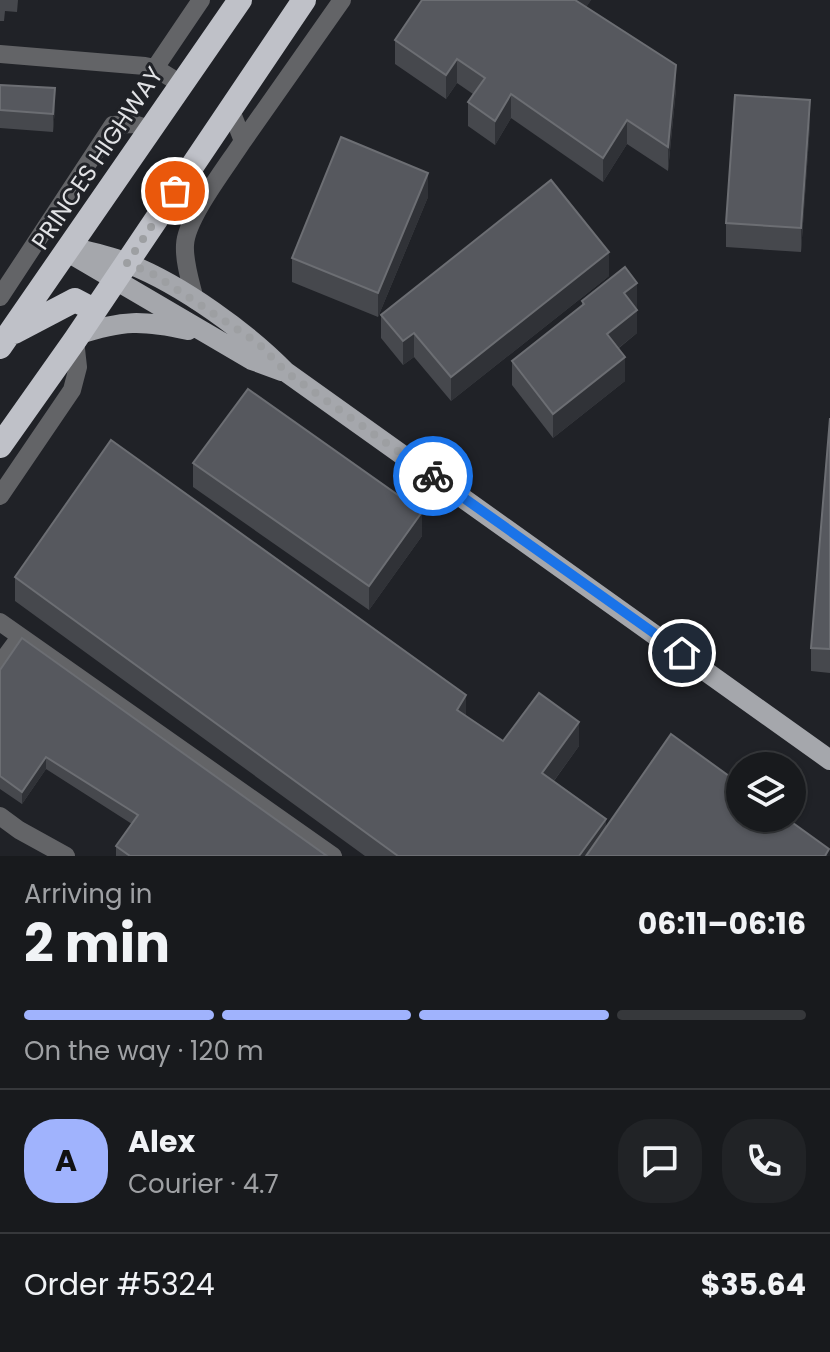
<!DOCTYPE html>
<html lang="en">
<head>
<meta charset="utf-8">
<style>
  :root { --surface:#181a1d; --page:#212326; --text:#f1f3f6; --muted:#9fa1a4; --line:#36383b; --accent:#a0b3fd }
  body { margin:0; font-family:Poppins,sans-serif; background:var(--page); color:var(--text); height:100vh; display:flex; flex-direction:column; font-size:30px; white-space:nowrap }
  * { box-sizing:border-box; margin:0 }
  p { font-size:26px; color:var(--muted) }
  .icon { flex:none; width:44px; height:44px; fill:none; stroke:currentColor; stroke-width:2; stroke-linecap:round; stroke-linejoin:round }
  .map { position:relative; height:856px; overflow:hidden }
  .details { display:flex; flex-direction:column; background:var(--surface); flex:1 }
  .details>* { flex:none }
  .buttons { position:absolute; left:726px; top:752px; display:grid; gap:16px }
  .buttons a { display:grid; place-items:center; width:80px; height:80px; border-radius:50%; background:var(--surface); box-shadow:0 2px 6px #0004,0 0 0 2px var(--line); font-size:40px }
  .pin { position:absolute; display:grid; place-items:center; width:68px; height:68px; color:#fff; margin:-34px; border:4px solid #fff; border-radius:50%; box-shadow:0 2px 8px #0007 }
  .courier { position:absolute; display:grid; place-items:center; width:80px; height:80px; margin:-40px; border:6px solid #1a73e8; border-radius:50%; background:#fff; color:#222; box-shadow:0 2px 10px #0007 }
  .head em { font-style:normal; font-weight:700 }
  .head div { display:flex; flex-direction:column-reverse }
  .head { display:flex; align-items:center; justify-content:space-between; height:136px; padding:0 24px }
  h1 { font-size:52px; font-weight:700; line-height:60px }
  .bar { display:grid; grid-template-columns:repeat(4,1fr); gap:12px 8px; align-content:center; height:96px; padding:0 24px }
  .bar i { height:10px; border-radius:6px; background:var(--line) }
  .bar .selected { background:var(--accent) }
  .bar p { grid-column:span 4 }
  .line { display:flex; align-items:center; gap:20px; padding:0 24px; border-top:2px solid var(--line) }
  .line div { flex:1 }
  .round { display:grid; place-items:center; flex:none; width:84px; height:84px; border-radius:32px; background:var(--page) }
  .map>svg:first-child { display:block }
</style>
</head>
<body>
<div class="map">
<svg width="830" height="856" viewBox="0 0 830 856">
  <rect width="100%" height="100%" fill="#202227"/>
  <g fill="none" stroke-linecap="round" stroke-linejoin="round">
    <!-- minor -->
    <path stroke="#636467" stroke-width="18" d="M0,54L145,66L155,68L181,84
      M155,68L201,0
      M243,141L342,0
      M0,297L113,125L134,124L150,129
      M195,300C191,283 184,263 185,245C186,218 227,166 243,141L230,108
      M0,496L72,390L78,367L75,340
      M0,622L333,856
      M0,664L20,637
      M0,816L19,830L66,856"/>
    <!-- major -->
    <path stroke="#a5a7ac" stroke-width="20" d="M70,247C90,252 111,256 129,264C182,285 247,332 286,372L830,760
      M73,255L252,360L282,371
      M77,335C123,320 142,320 188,330"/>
    <!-- highway -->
    <path stroke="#bfc1c8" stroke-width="24" d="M14,332L75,300L94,310
      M0,347L240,0
      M0,446L75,340L304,0"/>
  </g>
  <!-- wall -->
  <path fill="#46484d" d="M0,0H18L17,12L5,11L4,21H0Z
    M591,0L586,7L676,89L668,171L627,144L603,182L511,118L495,145L468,126V102L473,94L457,83L446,99L395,64V40Z
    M0,85L55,107L53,132L0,128Z
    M810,124L801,252L726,247V223Z
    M428,197L378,317L292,282V258Z
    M609,276L451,401L414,357L403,365L381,338V315Z
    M582,301L637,307L636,308L637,333L619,348L625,381L553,438L512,385V361L582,306Z
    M830,418V673L811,671V648Z
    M193,463L422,536L369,610L193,487Z
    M15,577L466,716L503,741L579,746L554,781L606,827L829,856H365L15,601Z
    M0,670L327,856H116V846L132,824L46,769L22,804L0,789Z"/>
  <!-- shaded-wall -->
  <path fill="#303237" d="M575,0H591L575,24Z
    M457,59V83L446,99V75Z
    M676,65V89L668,171V147Z
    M55,88V107L53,132V114Z
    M511,94V118L495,145V121Z
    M810,100V124L801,252V228Z
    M627,120V144L603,182V158Z
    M428,173V197L378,317V293Z
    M609,252V276L451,401V377Z
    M637,283V307L624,317V293Z
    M637,310V333L607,357V334Z
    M414,333V357L403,365V341Z
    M625,357V381L553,438V414Z
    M422,512V536L369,610V586Z
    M466,695V719L457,710Z
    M579,722V746L542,797V773Z
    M46,757V769L22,804V792Z
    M606,819V843L597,856H579Z"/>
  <!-- building -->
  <path fill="#56585e" stroke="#6c6e73" stroke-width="2" d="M422,0H575L676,65L668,147L627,120L603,158L511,94L495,121L468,102L485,78L457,59L446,75L395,40Z
    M0,85L55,88L53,114L0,110Z
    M735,95L810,100L801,228L726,223Z
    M341,137L428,173L378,293L292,258Z
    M551,180L609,252L451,377L414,333L403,341L381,315Z
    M625,267L637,283L624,293L637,310L607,334L625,357L553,414L512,361L584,304L582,301Z
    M248,389L422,512L369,586L193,463Z
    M830,418V649L811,648Z
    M111,440L466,695L457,710L503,741L539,693L579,722L542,773L606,819L579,856H398L15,577Z
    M22,638L327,856H130L116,846L138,815L46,757L22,792L0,776V670Z
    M671,734L740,784V818H786L829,849L825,856H586Z"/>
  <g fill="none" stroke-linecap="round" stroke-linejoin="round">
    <!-- done -->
    <path stroke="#9d9fa2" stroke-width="8" stroke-dasharray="0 14.4" d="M175,191L127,263L155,275L258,343L286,372L433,476"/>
    <!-- route -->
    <path stroke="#1a73e8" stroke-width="10" d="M433,476L682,653"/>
  </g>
  <g text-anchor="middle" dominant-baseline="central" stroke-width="6" stroke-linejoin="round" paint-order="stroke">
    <!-- street labels -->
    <g font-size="24" fill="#e1e2e5" stroke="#202227">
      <text transform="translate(97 158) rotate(-56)">PRINCES HIGHWAY</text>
    </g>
  </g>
</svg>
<div class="buttons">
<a><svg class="icon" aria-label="layers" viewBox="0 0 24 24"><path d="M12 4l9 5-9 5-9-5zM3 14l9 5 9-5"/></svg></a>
</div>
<div class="pin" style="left:175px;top:191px;background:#ea580c"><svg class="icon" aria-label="bag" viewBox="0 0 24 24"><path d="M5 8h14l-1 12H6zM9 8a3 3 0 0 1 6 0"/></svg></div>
<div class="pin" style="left:682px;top:653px;background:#1f2937"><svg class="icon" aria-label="home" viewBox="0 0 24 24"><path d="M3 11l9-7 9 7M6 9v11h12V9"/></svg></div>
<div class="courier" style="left:433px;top:476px"><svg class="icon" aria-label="bike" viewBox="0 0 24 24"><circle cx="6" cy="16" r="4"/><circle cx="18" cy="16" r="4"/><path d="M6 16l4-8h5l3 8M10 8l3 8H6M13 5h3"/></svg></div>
</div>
<section class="details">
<div class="head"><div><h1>2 min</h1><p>Arriving in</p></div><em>06:11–06:16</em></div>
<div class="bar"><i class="selected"></i><i class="selected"></i><i class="selected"></i><i></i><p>On the way · 120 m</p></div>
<div class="line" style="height:144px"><b class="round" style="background:var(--accent);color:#111">A</b><div><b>Alex</b><p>Courier · 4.7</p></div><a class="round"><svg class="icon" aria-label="chat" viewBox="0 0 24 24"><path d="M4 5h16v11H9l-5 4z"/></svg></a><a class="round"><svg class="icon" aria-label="phone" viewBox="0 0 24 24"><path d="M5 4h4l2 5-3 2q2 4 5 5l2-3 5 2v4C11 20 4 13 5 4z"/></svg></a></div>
<div class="line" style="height:104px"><div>Order #5324</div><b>$35.64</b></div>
</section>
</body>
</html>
